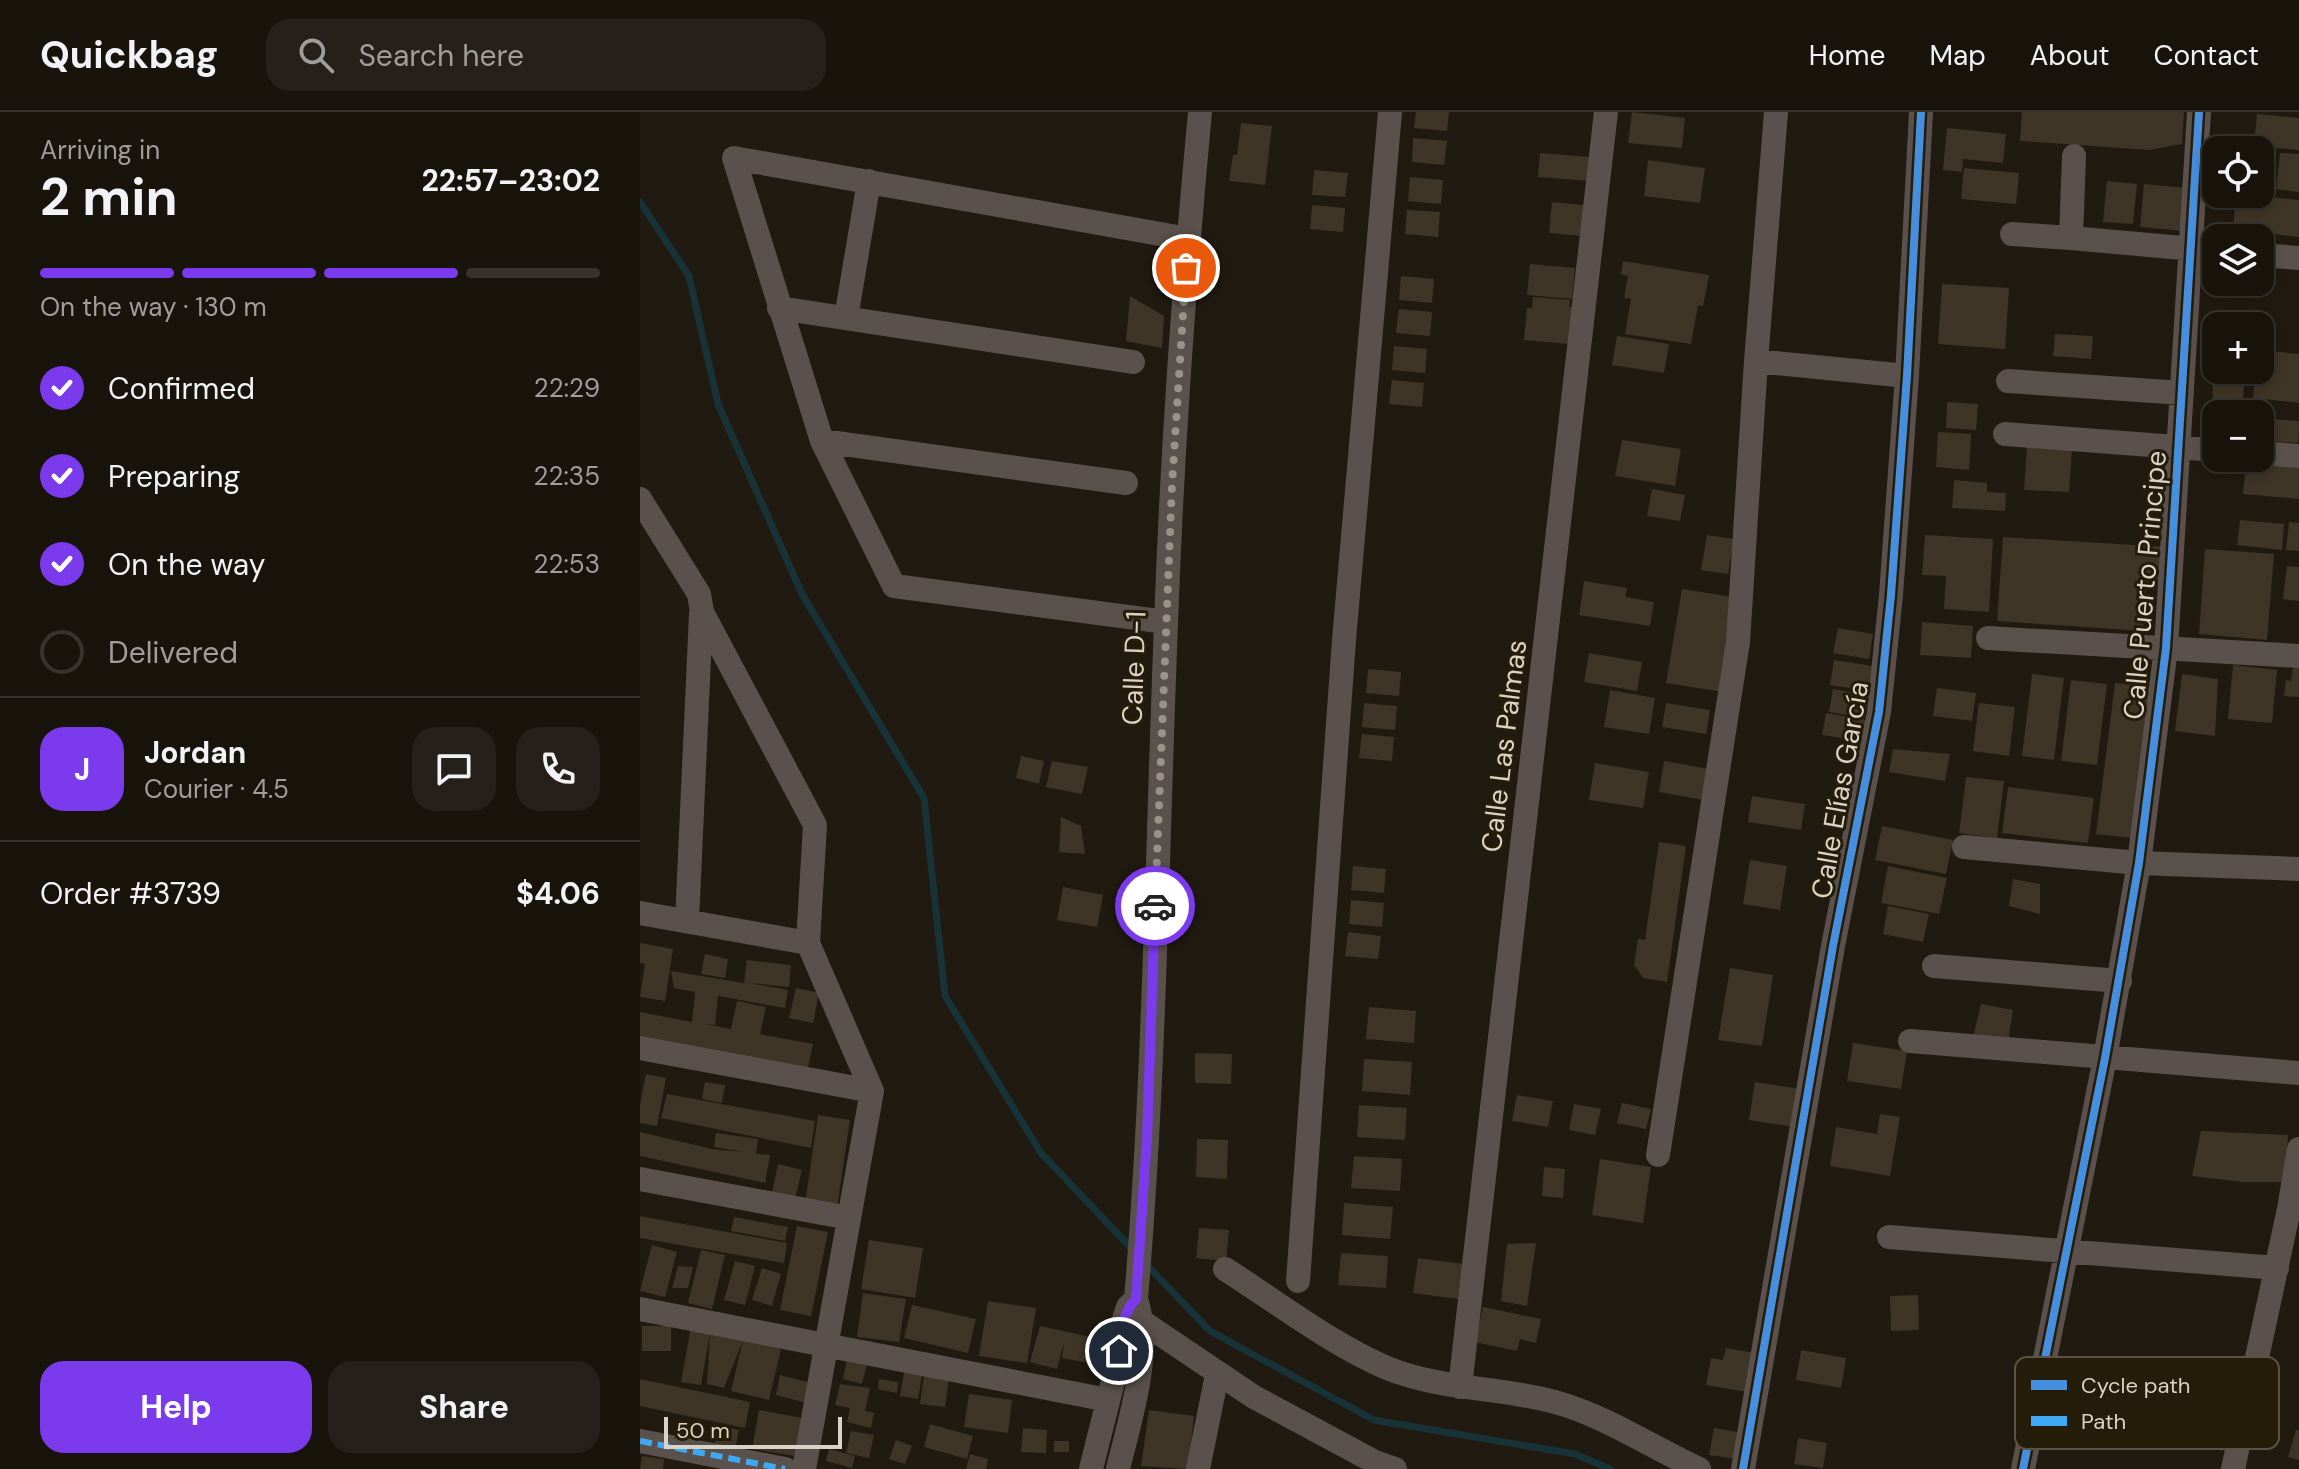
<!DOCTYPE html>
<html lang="en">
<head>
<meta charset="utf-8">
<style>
  :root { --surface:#18140c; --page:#25211a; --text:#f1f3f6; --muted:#9f9e9d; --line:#36332d; --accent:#7c3aed }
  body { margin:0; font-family:"DM Sans",sans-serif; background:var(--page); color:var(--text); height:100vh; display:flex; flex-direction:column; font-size:30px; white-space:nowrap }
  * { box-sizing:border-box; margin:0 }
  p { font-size:26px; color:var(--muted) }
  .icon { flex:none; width:44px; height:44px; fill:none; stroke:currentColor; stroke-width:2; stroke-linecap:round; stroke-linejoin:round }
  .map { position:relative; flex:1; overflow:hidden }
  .sheet { display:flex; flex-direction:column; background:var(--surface); width:640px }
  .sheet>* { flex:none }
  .fabs { position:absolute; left:1562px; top:24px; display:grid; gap:16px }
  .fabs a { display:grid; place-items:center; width:72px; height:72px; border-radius:16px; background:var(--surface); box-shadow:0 4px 12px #0003,0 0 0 2px var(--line); font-size:40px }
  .scale { position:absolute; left:24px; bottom:20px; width:178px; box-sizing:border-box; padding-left:8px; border:4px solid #dad3c8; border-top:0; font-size:22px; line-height:28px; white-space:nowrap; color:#dad3c8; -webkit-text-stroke:6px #261c0a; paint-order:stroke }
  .pin { position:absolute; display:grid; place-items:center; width:68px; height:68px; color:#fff; margin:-34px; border:4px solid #fff; border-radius:50%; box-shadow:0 2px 8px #0007 }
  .courier { position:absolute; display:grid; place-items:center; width:80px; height:80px; margin:-40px; border:6px solid #7c3aed; border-radius:50%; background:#fff; color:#222; box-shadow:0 2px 10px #0007 }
  .summary em { font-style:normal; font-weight:700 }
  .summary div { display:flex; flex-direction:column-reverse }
  .summary { display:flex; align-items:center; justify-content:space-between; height:136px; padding:0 40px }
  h1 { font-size:52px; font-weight:700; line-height:60px }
  .bar { display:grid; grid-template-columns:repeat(4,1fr); gap:12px 8px; align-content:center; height:96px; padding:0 40px }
  .bar i { height:10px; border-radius:6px; background:var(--line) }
  .bar .active { background:var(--accent) }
  .bar p { grid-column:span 4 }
  .line { display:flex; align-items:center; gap:20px; padding:0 40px; border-top:2px solid var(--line) }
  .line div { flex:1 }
  .round { display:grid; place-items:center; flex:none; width:84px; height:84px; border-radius:24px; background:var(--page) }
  ol { padding:0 40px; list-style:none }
  li { display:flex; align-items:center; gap:24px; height:88px }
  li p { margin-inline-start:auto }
  li .icon { padding:8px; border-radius:50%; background:var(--accent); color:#fff; stroke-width:4 }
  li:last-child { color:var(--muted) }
  li i { width:44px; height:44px; border:4px solid var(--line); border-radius:50% }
  .primary-button { display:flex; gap:16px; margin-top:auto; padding:16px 40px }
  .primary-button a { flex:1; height:92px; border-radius:24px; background:var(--accent); color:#fff; font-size:32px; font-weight:700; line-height:92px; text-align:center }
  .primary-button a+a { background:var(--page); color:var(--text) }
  header { display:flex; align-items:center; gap:48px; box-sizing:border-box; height:112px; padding:0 40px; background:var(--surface); border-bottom:2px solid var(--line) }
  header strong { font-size:38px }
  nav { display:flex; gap:44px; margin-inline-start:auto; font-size:28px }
  .search { width:560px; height:72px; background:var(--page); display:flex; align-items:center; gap:20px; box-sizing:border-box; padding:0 28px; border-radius:24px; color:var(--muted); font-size:30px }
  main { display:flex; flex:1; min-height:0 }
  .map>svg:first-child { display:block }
</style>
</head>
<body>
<header>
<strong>Quickbag</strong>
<div class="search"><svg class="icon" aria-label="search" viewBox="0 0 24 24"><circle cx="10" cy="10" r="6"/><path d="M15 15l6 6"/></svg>Search here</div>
<nav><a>Home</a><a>Map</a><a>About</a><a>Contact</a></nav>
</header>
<main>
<section class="sheet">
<div class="summary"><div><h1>2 min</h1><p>Arriving in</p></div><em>22:57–23:02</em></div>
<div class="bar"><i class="active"></i><i class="active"></i><i class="active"></i><i></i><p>On the way · 130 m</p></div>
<ol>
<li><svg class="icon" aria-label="check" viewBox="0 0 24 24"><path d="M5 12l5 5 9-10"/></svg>Confirmed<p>22:29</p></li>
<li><svg class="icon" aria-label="check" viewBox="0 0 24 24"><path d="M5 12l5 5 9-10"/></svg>Preparing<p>22:35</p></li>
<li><svg class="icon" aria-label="check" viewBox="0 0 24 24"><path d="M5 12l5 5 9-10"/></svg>On the way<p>22:53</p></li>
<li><i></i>Delivered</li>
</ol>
<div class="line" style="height:144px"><b class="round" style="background:var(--accent);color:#fff">J</b><div><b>Jordan</b><p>Courier · 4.5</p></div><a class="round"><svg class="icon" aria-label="chat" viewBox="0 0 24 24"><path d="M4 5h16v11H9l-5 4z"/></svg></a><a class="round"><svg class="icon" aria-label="phone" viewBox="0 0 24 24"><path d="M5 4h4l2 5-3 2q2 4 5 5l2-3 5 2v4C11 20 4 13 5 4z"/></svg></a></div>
<div class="line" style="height:104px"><div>Order #3739</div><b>$4.06</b></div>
<div class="primary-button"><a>Help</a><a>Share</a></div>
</section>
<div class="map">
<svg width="1659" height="1357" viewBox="0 0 1659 1357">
  <rect width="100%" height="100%" fill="#201a10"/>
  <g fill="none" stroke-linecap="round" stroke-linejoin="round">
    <!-- stream -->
    <path stroke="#173337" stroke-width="7" d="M0,90L49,164L78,292L162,482L284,686L305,884L401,1041L494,1139
      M505,1151L570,1219L734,1308L935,1342L970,1357"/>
  </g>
  <!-- building -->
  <path fill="#3e3527" d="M776,0H809L807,19L774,16Z
    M992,0L1045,6L1042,36L988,31Z
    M1382,0H1544L1542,32L1509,38L1380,29Z
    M1617,2L1659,6V38L1614,34Z
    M601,11L632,14L625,73L589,69L593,43H597Z
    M1307,16L1366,22L1363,51L1323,47L1322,60L1303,58Z
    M773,26L807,29L804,53L772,50Z
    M900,41L964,46L962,70L898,65Z
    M1640,41L1659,42V80L1636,77Z
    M1008,48L1065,56L1060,91L1004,84Z
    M1324,56L1379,61L1376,92L1321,87Z
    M674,58L708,61L705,85L672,83Z
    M770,65L803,68L801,92L768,89Z
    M1467,69L1497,72L1493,112L1463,110Z
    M1504,72L1547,76L1543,119L1500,115Z
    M1596,82L1659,88V125L1593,118Z
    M912,90L954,94L951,125L909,121Z
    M672,93L705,96L703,120L670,117Z
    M767,98L800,100L798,125L765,122Z
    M983,149L1069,163L1063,194L1058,193L1051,232L985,222L991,187L984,186L988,164L981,162Z
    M890,152L935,156L932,187L887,183Z
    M761,164L794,167L792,191L759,188Z
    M1302,172L1369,176L1365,237L1298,232Z
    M490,184L524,204L522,236L486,229Z
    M893,185L930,188L929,195L942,196L929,232L884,228L887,196H892Z
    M759,197L792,200L790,224L756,221Z
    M1415,222L1453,224L1451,247L1413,244Z
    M977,224L1029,232L1024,261L972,253Z
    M754,234L787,237L785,261L752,258Z
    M1620,238L1659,242V291L1613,286L1616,258H1620Z
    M1573,262L1604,263L1603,302H1576V326H1572Z
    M752,268L784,271L782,295L749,292Z
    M1307,290L1338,292L1336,318L1306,316Z
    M1620,306L1659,309L1658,331L1620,328Z
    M1298,320L1331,322L1329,358L1296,355Z
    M982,328L1041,337L1035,374L975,364Z
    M1387,334L1432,338L1429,380L1384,378Z
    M1606,350L1659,356V387L1603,382Z
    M1314,368L1347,371V380L1366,381L1365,399L1312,396Z
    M1012,377L1045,383L1040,409L1007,404Z
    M1600,408L1644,412L1642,438L1597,433Z
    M1649,410L1659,411V439L1646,438Z
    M1067,423L1094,427L1088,462L1061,458Z
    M1285,423L1353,427L1349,500L1304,497L1306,464L1282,463Z
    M1363,425L1527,435L1525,474L1506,472L1503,519L1357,509Z
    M1565,437L1634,442L1627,528L1559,522Z
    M1647,454L1659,455V489L1643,487Z
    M944,469L987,476L985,485L1014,490L1010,514L939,503Z
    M1042,477L1099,486L1083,580L1026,571Z
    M1282,510L1333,514L1331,546L1280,543Z
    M1198,516L1233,522L1229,547L1193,541Z
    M949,541L1002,550L997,579L944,570Z
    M1194,548L1239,555L1235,580L1190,573Z
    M1593,553L1637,558L1632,611L1588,607Z
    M1653,554L1659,555V585L1644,584L1646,568L1651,569Z
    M728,557L761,560L759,584L726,581Z
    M1392,562L1424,566L1414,648L1382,644Z
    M1542,562L1578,567L1575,624L1535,619Z
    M1431,568L1467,572L1457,653L1421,649Z
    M1475,571L1512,575L1493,726L1456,722Z
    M1297,576L1336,581L1332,609L1293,604Z
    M1193,577L1228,583L1224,606L1189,600Z
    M970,578L1015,586L1009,622L964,615Z
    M724,591L757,594L755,618L722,615Z
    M1026,591L1070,598L1066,622L1022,615Z
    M1339,591L1375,595L1369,644L1333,639Z
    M1186,601L1226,608L1222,629L1182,623Z
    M722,622L754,625L752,649L719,646Z
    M1253,637L1310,642L1305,669L1249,660Z
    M381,644L404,649L399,672L376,666Z
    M412,649L448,655L442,682L406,675Z
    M1024,649L1069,657L1064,688L1019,680Z
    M955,651L1009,660L1003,696L949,688Z
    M1326,665L1364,669L1357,726L1319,721Z
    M1368,675L1454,686L1448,731L1362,721Z
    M1112,684L1165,692L1161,718L1108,710Z
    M421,705L441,714L445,742L419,740Z
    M1242,714L1313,728L1306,762L1235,748Z
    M1019,730L1046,734L1027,870L1003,866L994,853L998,827L1005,828Z
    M1110,748L1147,754L1140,798L1103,792Z
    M713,754L746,757L744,781L711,778Z
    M1248,754L1307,766L1299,802L1241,791Z
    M1373,767L1400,772V802L1369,794Z
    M423,775L463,783L457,815L417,808Z
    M711,788L744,791L742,815L709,812Z
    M1248,794L1289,802L1283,830L1243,822Z
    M708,820L741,824L738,847L705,844Z
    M0,831L33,837L25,889L0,885L5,852L0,851Z
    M65,842L88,847L85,866L61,862Z
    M107,848L151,853L149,875L109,871L148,878L145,896L78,884L75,913L65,912L91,917L97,889L126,895L120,922L173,932L167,960L0,929V900L52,910L55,880L34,876L31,859L104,871Z
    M1090,856L1133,863L1122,934L1078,928Z
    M156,876L179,881L173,911L149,906Z
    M1341,892L1373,898L1367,936L1332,929Z
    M729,895L776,899L774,931L726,927Z
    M1213,931L1267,939L1261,977L1207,969Z
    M555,941L592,942L591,972L555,971Z
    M724,947L772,950L770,983L722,979Z
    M6,962L26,966L17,1014L0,1011V993Z
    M65,970L85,973L82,991L62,987Z
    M1115,970L1167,978L1161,1016L1109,1008Z
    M27,982L175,1009L171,1036L21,1006Z
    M877,983L913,989L908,1015L872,1009Z
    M982,991L1011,997L1006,1017L977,1011Z
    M934,992L961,997L955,1023L929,1018Z
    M719,993L767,996L765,1028L717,1025Z
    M1240,1002L1260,1005L1250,1064L1190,1054L1196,1015L1237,1022Z
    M178,1003L210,1008L197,1096L165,1092Z
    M1561,1019L1648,1023L1645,1070H1602L1552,1064Z
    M0,1020L72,1037L104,1040L74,1035L76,1021L118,1027L116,1042L130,1043L125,1071L0,1044Z
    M557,1027L588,1028L587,1067L556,1065Z
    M714,1044L762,1047L760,1079L711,1076Z
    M960,1047L1011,1055L1003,1111L952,1103Z
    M138,1052L162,1058L153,1095L130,1090Z
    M904,1055L925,1057L923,1086L902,1084Z
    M704,1091L753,1095L750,1127L702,1123Z
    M0,1104L147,1131L144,1151L0,1126Z
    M94,1105L148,1115L145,1129L91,1119Z
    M157,1114L188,1120L171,1204L140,1198Z
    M559,1116L589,1118L586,1149L556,1146Z
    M229,1128L283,1136L275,1186L221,1177Z
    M896,1131L887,1194L861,1189L867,1132Z
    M12,1133L37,1140L25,1185L0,1179Z
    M61,1138L85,1143L72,1197L48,1191Z
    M701,1141L748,1144L746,1176L698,1173Z
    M778,1146L823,1152L818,1187L773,1181Z
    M95,1149L115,1154L105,1193L84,1188Z
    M38,1154L53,1155L48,1176H32Z
    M122,1156L141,1162L132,1194L112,1188Z
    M223,1181L266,1187L259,1230L217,1225Z
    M1278,1183L1279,1218L1251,1219L1250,1184Z
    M348,1189L396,1196L387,1251L339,1244Z
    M272,1193L336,1207L328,1241L264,1226Z
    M843,1195L901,1207L896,1231L880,1227L877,1239L835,1230Z
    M2,1214H31V1239H2Z
    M400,1214L460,1227L455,1252L422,1246L424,1230L417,1257L390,1250Z
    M51,1215L141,1237L129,1288L91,1279L103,1228L84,1276L67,1272L70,1222L61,1273L41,1270Z
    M1086,1236L1126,1243L1119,1282L1066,1273L1071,1246L1083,1248Z
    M1161,1238L1206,1246L1201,1276L1156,1268Z
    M208,1244L228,1248L222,1272L203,1267Z
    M265,1255L283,1258L278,1287L260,1284Z
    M140,1263L179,1273L174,1293L136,1283Z
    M284,1263L309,1266L305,1295L280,1292Z
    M0,1267L110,1290L105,1316L0,1294Z
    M239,1267L258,1270L257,1281L238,1277Z
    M200,1272L230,1276L225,1299L234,1301L231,1316L207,1310L210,1296L195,1293Z
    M329,1282L372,1288L368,1321L324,1315Z
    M119,1298L168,1307L161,1345L112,1337Z
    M509,1298L554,1304L548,1357L501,1354Z
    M290,1312L333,1324L327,1347L284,1335Z
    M78,1314L99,1318L95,1338L74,1334Z
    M383,1316L407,1318L406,1341L381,1340Z
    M1074,1316L1108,1322L1103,1348L1069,1343Z
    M1656,1318H1659V1348L1648,1345Z
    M211,1319L234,1323L229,1346L206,1341Z
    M1158,1326L1187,1331L1183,1356L1154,1352Z
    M256,1328L272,1334L265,1352L249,1347Z
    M414,1329H429V1340H414Z
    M189,1337L215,1344L212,1356L186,1349Z
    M330,1342L348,1347L346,1357H326Z
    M2,1344L24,1347L23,1357H0Z"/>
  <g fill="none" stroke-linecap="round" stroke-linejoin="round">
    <!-- minor -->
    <path stroke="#5b514c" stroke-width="24" d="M1434,44L1431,126L1576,139
      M1372,122L1431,126
      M1620,143L1659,146
      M139,196L493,250
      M206,206L229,69
      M1116,249L1267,264
      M1368,269L1542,281
      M1365,322L1576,338
      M182,329L486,371
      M1620,341L1659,344
      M0,387L59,482L62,500L175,713L168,831L232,979L164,1357
      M526,510L254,474L182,329L94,46L548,127
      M1348,526L1659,544
      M1324,735L1499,751L1659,757
      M0,801L168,831
      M47,809L61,502
      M1294,854L1480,869
      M1270,929L1659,961
      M0,936L232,979
      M1018,1043L1098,530L1116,249L1136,0
      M0,1067L209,1106
      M1249,1125L1637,1156
      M585,1157C637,1190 691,1232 747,1256C801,1278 860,1275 915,1290C966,1304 1011,1335 1059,1357
      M658,1169L704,528L750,0
      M0,1197L468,1288
      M501,1209L614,1285L735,1350L755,1357
      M820,1275L966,0
      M0,1329L145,1357
      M451,1357L473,1269L485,1204L488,1195L496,1187
      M478,1357C490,1307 513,1238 496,1187C515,962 517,737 526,512C532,341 544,170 560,0
      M558,1357L577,1263
      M1103,1357L1193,834L1239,600L1251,483L1267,264L1281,0
      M1383,1357L1465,946L1499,751L1526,536L1559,0
      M1593,1357L1649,1097L1659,1037"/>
    <!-- quiet -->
    <path stroke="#3fa9f5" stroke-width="6" stroke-dasharray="12 6" stroke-linecap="butt" d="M0,1329L145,1357"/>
    <!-- cycleway casing -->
    <g stroke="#261c0a" stroke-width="13">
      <path id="cycleway" d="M1103,1357L1193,834L1239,600L1251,483L1267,264L1281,0
        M1383,1357L1465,946L1499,751L1526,536L1559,0"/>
    </g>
    <!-- cycleway -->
    <use href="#cycleway" stroke="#468fdf" stroke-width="8"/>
  </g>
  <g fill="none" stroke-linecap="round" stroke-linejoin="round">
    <!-- done -->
    <path stroke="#999288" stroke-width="8" stroke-dasharray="0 14.4" d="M515,794L532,373L546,156"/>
    <!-- route -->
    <path stroke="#7c3aed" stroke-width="10" d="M479,1239C481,1221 482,1201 496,1187L507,1026L515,794"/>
  </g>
  <g text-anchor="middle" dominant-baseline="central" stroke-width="6" stroke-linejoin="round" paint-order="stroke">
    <!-- street labels -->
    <g font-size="28" fill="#dad3c8" stroke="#261c0a">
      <text transform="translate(1505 473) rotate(-85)">Calle Puerto Principe</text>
      <text transform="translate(494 556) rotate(-88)">Calle D-1</text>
      <text transform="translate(864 634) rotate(-83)">Calle Las Palmas</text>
      <text transform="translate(1200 678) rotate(-80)">Calle Elías García</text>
    </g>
  </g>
  <!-- legend -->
  <rect x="1375" y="1245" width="264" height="92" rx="12" fill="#261c0a" stroke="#5c5343" stroke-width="2"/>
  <rect x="1391" y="1268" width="36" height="10" fill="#468fdf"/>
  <rect x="1391" y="1304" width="36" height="10" fill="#3fa9f5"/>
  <g font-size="22" fill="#dad3c8">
    <text x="1441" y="1281">Cycle path</text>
    <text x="1441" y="1317">Path</text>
  </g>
</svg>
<div class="fabs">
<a><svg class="icon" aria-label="locate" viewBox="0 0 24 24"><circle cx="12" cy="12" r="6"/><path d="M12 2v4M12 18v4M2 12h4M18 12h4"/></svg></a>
<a><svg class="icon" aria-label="layers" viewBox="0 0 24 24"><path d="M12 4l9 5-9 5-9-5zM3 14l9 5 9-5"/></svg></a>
<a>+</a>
<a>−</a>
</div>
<div class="scale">50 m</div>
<div class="pin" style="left:546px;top:156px;background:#ea580c"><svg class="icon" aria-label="bag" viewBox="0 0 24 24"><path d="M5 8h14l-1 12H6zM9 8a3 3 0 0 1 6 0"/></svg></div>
<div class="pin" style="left:479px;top:1239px;background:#1f2937"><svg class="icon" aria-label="home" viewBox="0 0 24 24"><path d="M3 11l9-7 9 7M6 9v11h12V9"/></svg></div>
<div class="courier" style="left:515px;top:794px"><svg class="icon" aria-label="car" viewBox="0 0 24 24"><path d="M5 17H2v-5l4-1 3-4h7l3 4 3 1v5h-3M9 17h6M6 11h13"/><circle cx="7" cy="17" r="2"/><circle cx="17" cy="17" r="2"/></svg></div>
</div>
</main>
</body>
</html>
